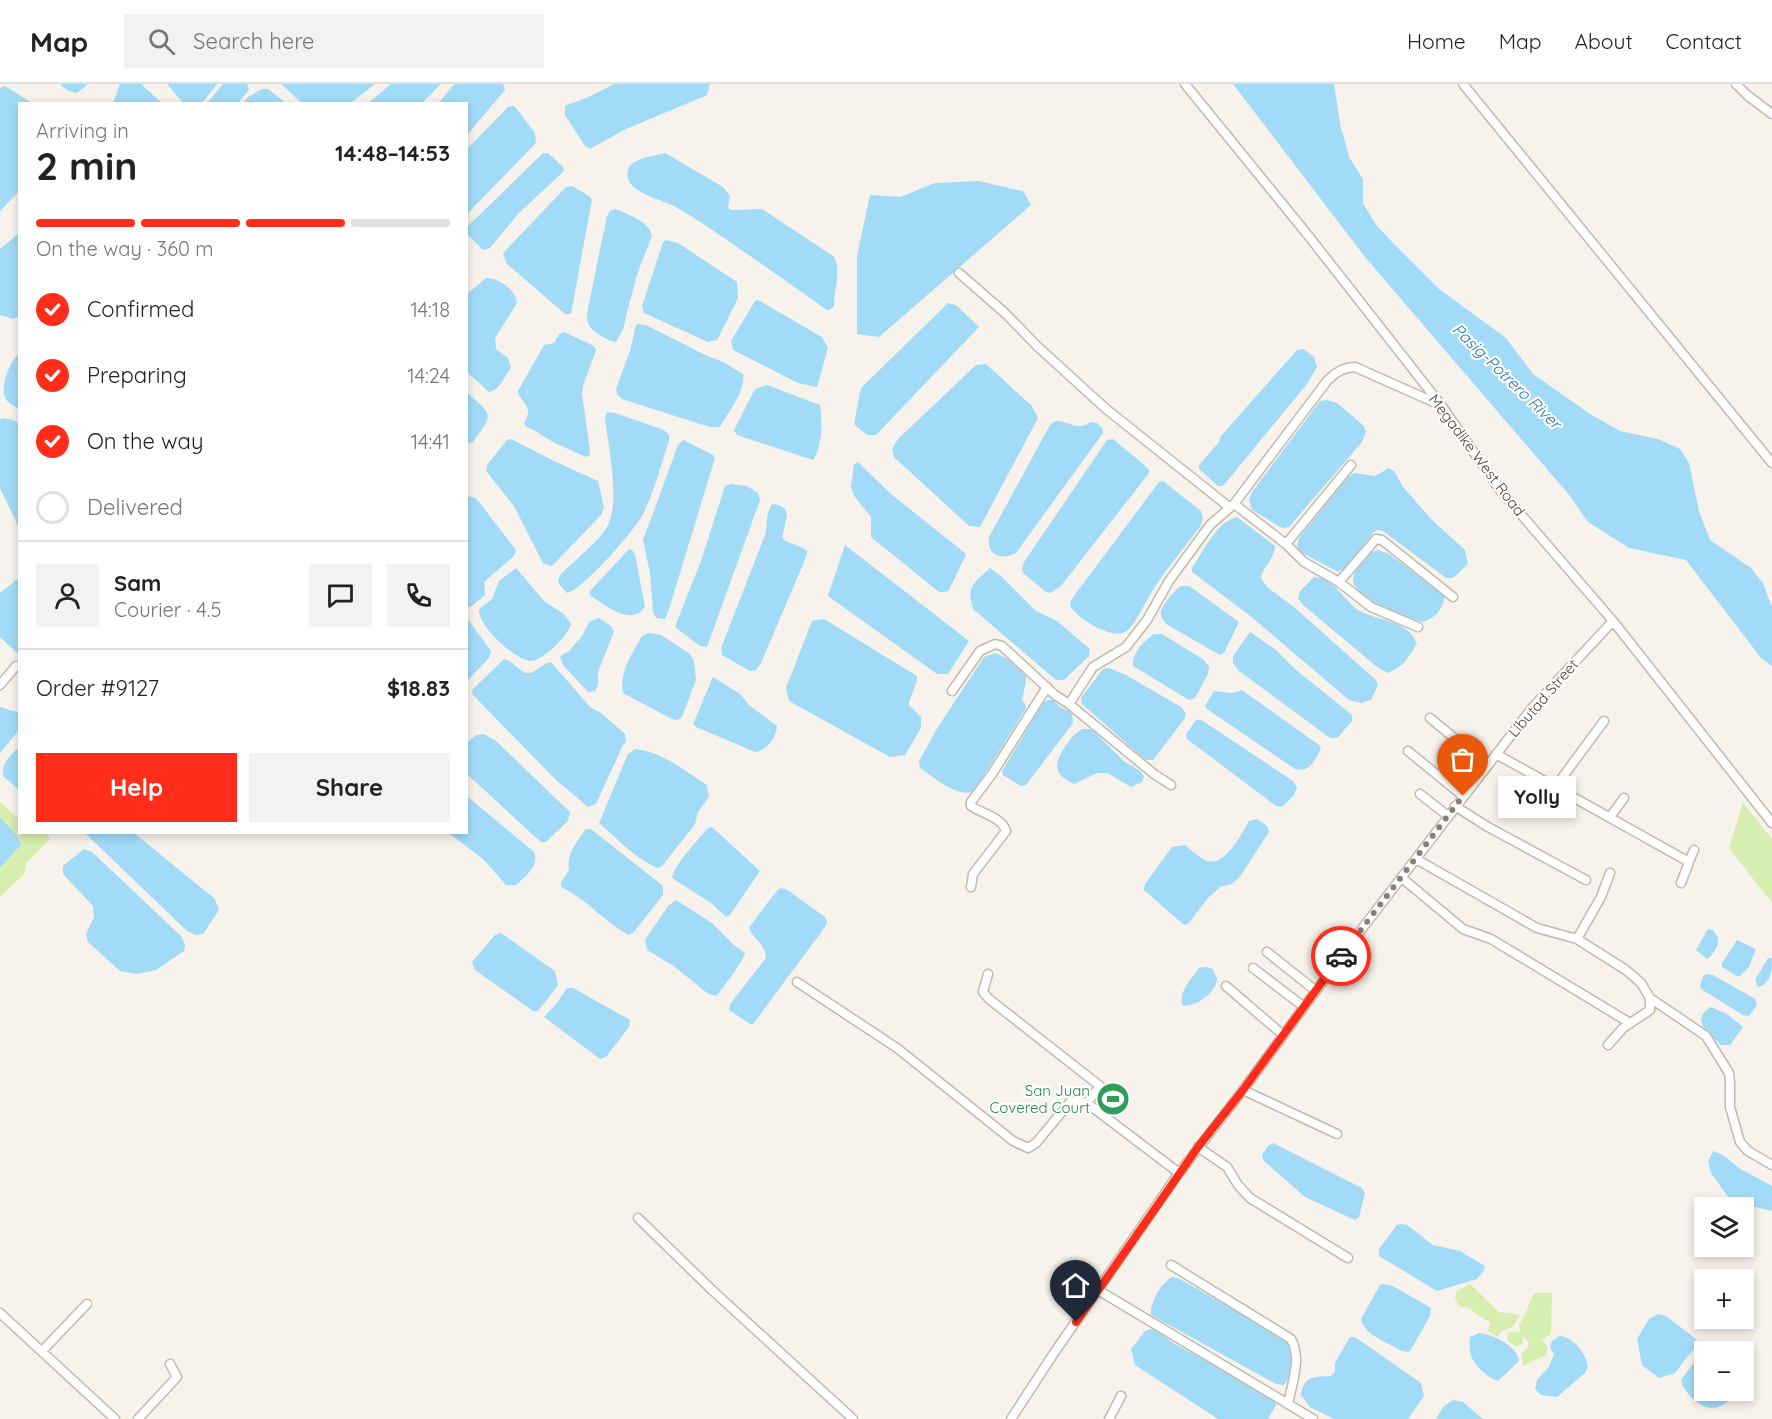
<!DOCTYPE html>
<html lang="en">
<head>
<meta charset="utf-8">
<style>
  :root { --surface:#fff; --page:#f2f2f2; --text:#222; --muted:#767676; --line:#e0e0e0; --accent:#ff2d19 }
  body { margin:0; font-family:Quicksand,sans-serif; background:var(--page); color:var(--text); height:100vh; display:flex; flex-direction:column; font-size:22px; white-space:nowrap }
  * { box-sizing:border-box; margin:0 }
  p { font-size:20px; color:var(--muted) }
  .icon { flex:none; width:33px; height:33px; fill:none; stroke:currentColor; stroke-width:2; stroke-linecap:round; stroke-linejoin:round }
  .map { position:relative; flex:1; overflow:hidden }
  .details { position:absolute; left:18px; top:18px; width:450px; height:732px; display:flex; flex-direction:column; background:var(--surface); border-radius:0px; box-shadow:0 3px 9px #0003 }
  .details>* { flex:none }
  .buttons { position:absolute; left:1694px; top:1113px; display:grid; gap:12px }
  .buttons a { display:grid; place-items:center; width:60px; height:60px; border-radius:0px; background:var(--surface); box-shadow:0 3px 9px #0003; font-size:30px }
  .pin { position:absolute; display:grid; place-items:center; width:51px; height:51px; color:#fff; margin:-62px -26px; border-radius:50% 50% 50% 0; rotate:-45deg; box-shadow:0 0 6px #0007 }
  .pin .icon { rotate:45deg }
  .courier { position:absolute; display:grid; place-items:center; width:60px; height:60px; margin:-30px; border:4px solid #ff2d19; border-radius:50%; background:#fff; color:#222; box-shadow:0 2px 8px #0007 }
  .bubble { position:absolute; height:42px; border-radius:0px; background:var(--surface); box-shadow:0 3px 9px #0003; font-size:20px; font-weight:700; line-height:42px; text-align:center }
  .headline em { font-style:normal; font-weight:700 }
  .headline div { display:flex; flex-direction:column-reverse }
  .headline { display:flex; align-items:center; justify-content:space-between; height:102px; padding:0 18px }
  h1 { font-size:39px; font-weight:700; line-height:45px }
  .bar { display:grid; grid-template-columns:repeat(4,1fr); gap:9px 6px; align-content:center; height:72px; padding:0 18px }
  .bar i { height:8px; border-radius:4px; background:var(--line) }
  .bar .active { background:var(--accent) }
  .bar p { grid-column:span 4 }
  .line { display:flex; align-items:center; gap:15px; padding:0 18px; border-top:2px solid var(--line) }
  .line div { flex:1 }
  .round { display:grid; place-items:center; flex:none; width:63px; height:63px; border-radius:0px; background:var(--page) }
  ol { padding:0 18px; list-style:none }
  li { display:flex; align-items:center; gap:18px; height:66px }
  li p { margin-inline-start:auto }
  li .icon { padding:6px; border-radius:50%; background:var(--accent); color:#fff; stroke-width:4 }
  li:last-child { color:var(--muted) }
  li i { width:33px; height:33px; border:3px solid var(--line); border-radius:50% }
  .cta { display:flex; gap:12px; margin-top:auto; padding:12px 18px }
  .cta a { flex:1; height:69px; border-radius:0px; background:var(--accent); color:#fff; font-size:24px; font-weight:700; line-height:69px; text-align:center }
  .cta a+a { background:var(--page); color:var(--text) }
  header { display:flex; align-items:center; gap:36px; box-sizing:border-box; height:84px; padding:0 30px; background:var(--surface); border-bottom:2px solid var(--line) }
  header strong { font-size:28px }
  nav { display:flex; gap:33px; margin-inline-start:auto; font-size:21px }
  .search { width:420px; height:54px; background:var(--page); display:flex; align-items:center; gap:15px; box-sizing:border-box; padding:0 21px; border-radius:0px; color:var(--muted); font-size:22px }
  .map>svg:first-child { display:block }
</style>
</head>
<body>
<header>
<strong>Map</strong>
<div class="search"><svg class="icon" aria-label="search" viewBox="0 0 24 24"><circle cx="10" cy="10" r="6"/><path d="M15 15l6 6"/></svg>Search here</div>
<nav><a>Home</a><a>Map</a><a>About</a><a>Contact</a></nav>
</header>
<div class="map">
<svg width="1772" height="1335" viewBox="0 0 1772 1335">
  <rect width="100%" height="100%" fill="#f7f2eb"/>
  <!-- green -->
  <path fill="#d6eeb0" d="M0,718L19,735L20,748L47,750L50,755L26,779L24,790L0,813V784L21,761L18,753L0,733Z
    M1743,719L1772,755V819L1729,764Z
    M1470,1200L1499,1228L1520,1231L1513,1243L1501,1247L1498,1253L1488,1247L1490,1239L1468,1224L1459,1222L1455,1215L1456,1208Z
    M1535,1209H1552L1551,1250L1542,1256L1548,1264L1546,1271L1523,1282L1521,1269L1527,1265L1529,1258L1523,1252L1522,1260L1515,1262L1507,1256L1508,1248H1520L1519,1240C1528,1230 1527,1220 1535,1209Z"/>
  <!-- water -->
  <path fill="#a2dbf8" d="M60,0H88L77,9L68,7Z
    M120,0H141L162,19H113Z
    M167,0H217L202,19L184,20Z
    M223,0H247L249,6L238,19H207Z
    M281,0H375L351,19L303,20Z
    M391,0H441L422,19H368Z
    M455,0H503L505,6L467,51L466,20L438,19C445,13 448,6 455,0Z
    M614,0H710L707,11L624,46L590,65L585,62L565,31V22L586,14Z
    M1233,0H1334L1340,39L1349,73L1363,95V119L1376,141L1394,160L1439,205L1506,254L1533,290L1590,330L1620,347L1658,355L1680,365L1689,379L1699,427L1710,456L1751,484L1763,499L1772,523V582L1761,574L1686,476L1629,464L1588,438L1570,412L1365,173Z
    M5,2L32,19L20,20L19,107L0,127V4Z
    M262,5H268L286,19H243L248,13Z
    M514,22L517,25L535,49L536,59L467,130V65L508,23Z
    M543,69H548L563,83L564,87L518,130L490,164L483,166L467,150V143Z
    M665,69L723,103L730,112L728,123L731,126L762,125L833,172C842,183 834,208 834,222L831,225L827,226C798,205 769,185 740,165C718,150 697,135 674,122C662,116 631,109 628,94C623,74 652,73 665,69Z
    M978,97L1023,107L1031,121L879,253L857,250V172L870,111L900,113L935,99Z
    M572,102L589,112L592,116L571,230H565L507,180L503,169L566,103Z
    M615,125C628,130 650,138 652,152L637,190L623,245L616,258C608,257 590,247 588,239C587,237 587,231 587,229L607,132L610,127Z
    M19,149V232L13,235L0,231V165Z
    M666,156L678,159L737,198L738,214L717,256L708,258L644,229L642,222L663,158Z
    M486,194C498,194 517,206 517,219L495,254L496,265L508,274L511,283C505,292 500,306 489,308L466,287L467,210Z
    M758,216L822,253L828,264L817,303L798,299L733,266L731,257L755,217Z
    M948,219L956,221L979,243L876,351H867L854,340L861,304Z
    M638,240L646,241L705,271L723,278L743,290C746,307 728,328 720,343H711L700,340L622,315L617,310L616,305L630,267L636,241Z
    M564,248L594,262L596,266L583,302L582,309L590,367V371L586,373C569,365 552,359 537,348C532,344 528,345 524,340C525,337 527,334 528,330C530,321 519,316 518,307L544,261L554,259L559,250Z
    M1304,265L1314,273L1317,283L1307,300L1223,402H1218L1199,385V381L1219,358L1220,353L1297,266Z
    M19,270V325C14,322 7,319 5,313C0,302 10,277 19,270Z
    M986,280L1032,322L1038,334L980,443L969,442L894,373L892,365L898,355L976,281Z
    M767,301L820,321C822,338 823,361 813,376L737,351L734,346L755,305Z
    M466,308C493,331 494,329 473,358L467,359Z
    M1327,316L1337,319L1364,342L1366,348L1362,358L1289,443L1282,444L1252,426L1249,416L1252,408L1320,317Z
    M607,328L615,329L664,346L669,351V357C661,380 655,406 644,428C637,444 583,506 567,509L559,500L558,496L561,490C573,478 600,456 607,443C621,418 608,362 605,333Z
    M3,334L13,336L19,340V444L0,404V335Z
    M1056,337C1069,337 1079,348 1090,338L1097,339L1103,345V349L1016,469C1002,477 986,471 989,453L1050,341Z
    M511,355L556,378L598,397L604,423L601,431L552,482L543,479L514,422L486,387L487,381L507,356Z
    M1113,355C1125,366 1138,374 1149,386V389L1061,502L1050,509L1046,508L1023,489L1022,484L1024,478L1107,356Z
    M683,356L713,371L715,374L669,525L665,535L656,534L653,528L650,489L643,456L678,361Z
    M858,378L891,410L965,469L966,471L949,506L946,508H939L871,453V433L854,412L851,403L854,380Z
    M1389,384L1394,387L1403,403L1432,436L1465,466L1468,480L1453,494H1446L1383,447L1378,446L1373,449L1346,484L1338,488L1299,467L1297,462L1299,454L1347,394L1354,389L1375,392Z
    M1163,397L1201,427L1203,434L1200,443C1184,464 1167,484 1153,506C1146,516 1135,543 1125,548C1112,556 1077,534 1070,522L1071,516L1159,398Z
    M731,400L747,402L758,409L760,416L707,563L700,562L676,544V540L701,477L725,402Z
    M467,412L476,414L516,466L514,472L484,498L485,511L472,522L467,523Z
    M772,420L779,421L785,425L787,431L782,454C789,461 800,460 807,467V471L761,579L756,586L750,587L722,571L721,564L765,451C768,440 765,431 772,420Z
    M1237,433L1275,462C1275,474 1263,483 1261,494L1267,503L1295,524L1376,596L1378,601L1371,616L1361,619L1349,616L1249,531L1192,488V484C1203,468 1216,438 1237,433Z
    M845,461L969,557L948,590H937L828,512Z
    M629,465L632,466L635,470L645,523C630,543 606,521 591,512L589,508Z
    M1378,466L1389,470L1445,512C1442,527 1436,533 1423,538C1408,533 1352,515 1353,495C1354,485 1366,475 1372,468Z
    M516,484L544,517L564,530L571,540C568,552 542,578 530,577C515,576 477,541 479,525L492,515L499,497Z
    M990,484L1003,494L1036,527L1057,537L1090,565L1089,572L1064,596H1056L973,525C966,502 973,500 990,484Z
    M1314,493C1332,494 1342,512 1354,523C1374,539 1404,532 1417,559C1409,573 1403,584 1387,589L1377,583L1303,521L1298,515L1300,507Z
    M16,496L19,497V571L0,553V509Z
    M1181,502H1189L1239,538L1224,569L1220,571L1166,540C1165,538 1161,533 1161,531C1159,524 1175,505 1181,502Z
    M467,534L491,567L489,574L467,597Z
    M599,534L611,542L614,548L598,588V601L595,607L588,608L563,581L560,572L569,567L582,552L589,538Z
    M824,535L917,592C917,603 910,610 909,621L921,633V644L905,671L890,673L789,617L786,604L812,537Z
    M1250,548L1276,566L1295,585L1352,631V637L1337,654H1330L1239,587L1233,579V572Z
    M648,549L661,551L690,570L694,577L696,596L682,633L677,636L672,635L623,609C619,588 632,570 642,552Z
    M1154,550H1162L1204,576L1209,583L1208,590L1195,614L1189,616L1133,582C1132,569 1144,557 1154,550Z
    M995,569L1008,575L1026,592V598L1022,616L1026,622L1025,626L976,704L973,708C954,712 935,694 920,684L919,677L938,643L984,573Z
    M504,575C513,577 519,587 527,589C535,590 542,579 551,578L590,623L601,629L625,650L626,658L623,661L596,720L588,723L555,695L473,611L472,606Z
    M1109,584L1126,591L1181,623L1186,629L1185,634L1153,676H1147L1142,673L1082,620L1081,614L1083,611L1103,585Z
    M713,593L740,610L749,621L777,642C776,654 768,666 755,668L696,643L693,640Z
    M1242,606L1319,661L1321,665C1314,677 1310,689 1295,685L1207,625L1205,622L1214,607L1232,609Z
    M1048,616H1053L1061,624L1072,628L1073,639L1026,701L1021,702L1003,691L1002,687L1043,619Z
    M0,623L20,629L19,646L0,669Z
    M1196,636H1201L1209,641L1293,697L1297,703L1294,711L1282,723L1276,722L1187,655L1186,650Z
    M1083,645H1091L1125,678L1139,686L1144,692L1142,698L1131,703L1107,689H1097L1074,700C1052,690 1054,679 1066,661C1072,653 1075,649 1083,645Z
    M484,650L496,657L570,728L568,737L546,758H541L533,751L467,690V659L476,651Z
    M19,663V711L18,705L3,692C2,678 10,672 19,663Z
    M635,665C661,667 685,687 707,701L709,713L698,728L695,740L662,782L658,784C635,775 617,754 599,739L628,670Z
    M467,712L534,768C540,782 525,792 516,801H506L484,776L449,749L466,748Z
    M0,733L18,753L21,761L0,784Z
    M1257,735L1267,742L1269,748L1239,794L1231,800L1220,803L1207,815L1188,840L1184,841L1144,806L1145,800L1172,763L1185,761C1191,766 1198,772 1205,776C1225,785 1241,750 1249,737Z
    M712,743L760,787L730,831L726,833L711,819L672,794C675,779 698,756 708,744Z
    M586,745H591L663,802V811L633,849L629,851C604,838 587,815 561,803C560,795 567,793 569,785C569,782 568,779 569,775C571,766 580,752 586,745Z
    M85,749H134L215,815L219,826L203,850L196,851L187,847Z
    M84,765L92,768L181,852L185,860L184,867L156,886L137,890L120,887L88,858L86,850L94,833L93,822L63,790V782Z
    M780,804L786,805L825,833L827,838L825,843L753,940H750L729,926L730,920L766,874C765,859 754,856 749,844C751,840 778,805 780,804Z
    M676,816L712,839L734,861L745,869C744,876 722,906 716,912L707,909L675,883L647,866L645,856L668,822Z
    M1708,845L1713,846C1714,848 1718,852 1718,854C1720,861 1712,872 1707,875L1696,866Z
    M501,849L555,887L558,901L538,927H533L475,886L472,878L495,851Z
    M1737,856L1756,865L1749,883L1740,892H1737L1722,883V879Z
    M1768,874H1772C1772,886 1771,900 1758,903L1755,896Z
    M1206,883L1213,885C1214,888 1216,892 1217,894C1218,907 1195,925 1182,921C1179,906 1191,896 1199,884Z
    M1707,890L1713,891L1755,915L1757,921L1749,932L1743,931L1701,905L1700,902L1703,892Z
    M567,904H573L630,936L629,943L606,973L600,975L544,933L557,919Z
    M1711,923L1727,930L1743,943L1730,961H1721C1709,950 1689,936 1711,923Z
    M1273,1059L1362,1104L1365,1109L1359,1133L1355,1136L1305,1113L1263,1076L1262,1071L1268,1062Z
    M1713,1067L1723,1071L1739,1084L1772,1102V1127L1731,1117L1711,1089L1708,1078Z
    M1401,1140L1407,1141L1433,1161L1460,1167L1485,1182L1483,1188L1477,1195L1437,1207L1379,1172V1165L1397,1141Z
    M1172,1193L1178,1194L1286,1255L1293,1263L1289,1294L1284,1301L1276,1300L1151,1231C1150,1218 1161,1199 1172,1193Z
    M1384,1200L1393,1202L1431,1224L1430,1232L1410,1267L1406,1268L1400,1266C1387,1258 1364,1251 1361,1235L1380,1201Z
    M1658,1230L1666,1232L1696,1255L1695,1263L1675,1289L1659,1294L1642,1281L1637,1255L1649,1235Z
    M1151,1245L1156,1246L1173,1259L1273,1313L1276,1321L1268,1335H1218L1135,1281L1131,1265L1145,1247Z
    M1479,1249C1492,1250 1518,1262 1519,1277L1498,1297C1488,1294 1476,1283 1472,1274C1469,1268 1470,1259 1470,1253Z
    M1559,1252C1574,1253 1585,1269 1588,1282L1585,1289L1557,1313L1541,1311L1535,1305L1537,1296L1549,1283L1554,1270L1550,1263L1552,1257Z
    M1350,1253H1355L1421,1299L1424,1312L1408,1335H1334L1310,1323L1301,1311C1304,1291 1314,1293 1331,1292L1335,1288V1279Z
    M1707,1261L1713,1267L1704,1268V1306L1735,1307L1733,1314C1728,1317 1722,1322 1716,1324C1702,1327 1683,1308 1681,1296Z
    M1453,1316L1463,1318L1483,1335H1436L1443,1323Z"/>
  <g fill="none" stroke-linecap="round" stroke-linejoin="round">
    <!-- minor casing -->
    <g stroke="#c3baac" stroke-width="11">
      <path id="minor" d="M1185,0L1307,150L1441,321L1500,406L1613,537L1772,739
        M1463,0L1772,379
        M1736,0L1747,11L1772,30
        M959,189L1006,230L1037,262L1105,324L1229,423
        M1234,420L1286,460L1351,381
        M1286,460L1304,478L1339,498L1371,523L1418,543
        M1339,498L1376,455L1382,456L1453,513
        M0,601L16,582
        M952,607L980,567L995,560L1002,562L1055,611L1069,620L1093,583L1126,563L1147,536L1169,497L1210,441L1234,420L1327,297C1336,288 1342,284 1355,283L1438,320
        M1069,620L1154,690L1171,701
        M1430,634L1487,681
        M1408,667L1463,712
        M1496,670L1689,778L1681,799
        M1556,702L1604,637
        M1420,710L1448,732
        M1455,722L1488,743L1586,796
        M1610,733L1624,714
        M1416,775L1537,844L1577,855L1626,886L1641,899L1650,914V926L1623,944L1608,961
        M1689,778L1694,766
        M1402,794L1463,845L1491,855L1630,939
        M971,803L973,790L1006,747C1003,734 981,729 971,722V718L992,690L1047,603
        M1577,855L1601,813L1610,789
        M1267,868L1316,907
        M1253,884L1304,923
        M797,898L897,964L1013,1057L1028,1064L1036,1059L1071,1017L1087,1019L1100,1002L989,915L983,908L988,890
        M1226,902L1283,951
        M1650,914L1706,952L1729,989L1730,998V1023L1740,1058L1748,1067L1772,1081
        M1243,1006L1337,1050
        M1087,1019L1179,1089
        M1198,1063L1227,1083L1238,1101L1250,1114L1348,1174
        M638,1134L712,1206L853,1335
        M1171,1181L1291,1255C1302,1274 1292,1299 1288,1320
        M1098,1206L1313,1335
        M0,1229L115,1335
        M42,1267L87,1220
        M138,1335L177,1293L170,1280
        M1011,1335L1054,1269L1179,1089L1243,1006L1351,859L1532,624L1613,537
        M1109,1335L1121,1312"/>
    </g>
    <!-- minor -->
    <use href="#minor" stroke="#fff" stroke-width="8"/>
  </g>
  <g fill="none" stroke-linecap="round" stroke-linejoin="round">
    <!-- done -->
    <path stroke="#888076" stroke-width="6" stroke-dasharray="0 10.8" d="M1341,872L1463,712"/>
    <!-- route -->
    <path stroke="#ff2d19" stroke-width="8" d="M1076,1238L1198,1063L1243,1006L1341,872"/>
  </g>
  <!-- icons -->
  <defs>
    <g id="stadium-disc" transform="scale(1.725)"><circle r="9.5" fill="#2e9e5b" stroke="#fff"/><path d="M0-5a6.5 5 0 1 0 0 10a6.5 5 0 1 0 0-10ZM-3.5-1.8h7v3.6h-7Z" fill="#fff"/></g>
  </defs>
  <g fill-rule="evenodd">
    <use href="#stadium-disc" x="1113" y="1015"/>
  </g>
  <g text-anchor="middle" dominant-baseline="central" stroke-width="4.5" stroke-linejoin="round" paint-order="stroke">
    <!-- street labels -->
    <g font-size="15" fill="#4c4237" stroke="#fff">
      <text transform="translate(1477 371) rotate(53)">Megadike West Road</text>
      <text transform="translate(1543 614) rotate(-49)">Libutad Street</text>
    </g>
    <!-- leisure labels -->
    <g font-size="15" fill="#27864d" stroke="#fff" text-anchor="end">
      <text x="1090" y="1006">San Juan<tspan x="1090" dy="17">Covered Court</tspan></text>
    </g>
    <!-- water labels -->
    <g font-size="16" font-style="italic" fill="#2179aa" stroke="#fff">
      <text transform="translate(1507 292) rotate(44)">Pasig-Potrero River</text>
    </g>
  </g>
</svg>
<div class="buttons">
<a><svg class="icon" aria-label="layers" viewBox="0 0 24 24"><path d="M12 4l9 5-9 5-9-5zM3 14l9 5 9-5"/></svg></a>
<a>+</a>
<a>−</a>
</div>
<div class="pin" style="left:1463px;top:712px;background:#ea580c"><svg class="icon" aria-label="bag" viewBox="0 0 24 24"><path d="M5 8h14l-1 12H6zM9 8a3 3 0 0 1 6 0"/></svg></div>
<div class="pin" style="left:1076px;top:1238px;background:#1f2937"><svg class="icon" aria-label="home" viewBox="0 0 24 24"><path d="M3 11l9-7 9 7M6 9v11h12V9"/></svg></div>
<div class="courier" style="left:1341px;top:872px"><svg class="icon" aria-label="car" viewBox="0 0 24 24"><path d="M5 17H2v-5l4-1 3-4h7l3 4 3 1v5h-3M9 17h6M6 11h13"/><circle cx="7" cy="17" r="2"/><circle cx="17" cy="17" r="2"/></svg></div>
<div class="bubble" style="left:1498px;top:692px;width:78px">Yolly</div>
<section class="details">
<div class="headline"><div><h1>2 min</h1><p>Arriving in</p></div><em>14:48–14:53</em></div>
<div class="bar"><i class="active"></i><i class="active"></i><i class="active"></i><i></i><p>On the way · 360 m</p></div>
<ol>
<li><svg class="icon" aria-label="check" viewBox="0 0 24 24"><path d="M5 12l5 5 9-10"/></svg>Confirmed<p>14:18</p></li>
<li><svg class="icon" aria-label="check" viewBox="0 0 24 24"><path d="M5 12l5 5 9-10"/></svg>Preparing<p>14:24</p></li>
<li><svg class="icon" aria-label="check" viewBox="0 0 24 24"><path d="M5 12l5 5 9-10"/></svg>On the way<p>14:41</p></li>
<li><i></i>Delivered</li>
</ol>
<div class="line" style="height:108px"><a class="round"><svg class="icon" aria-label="person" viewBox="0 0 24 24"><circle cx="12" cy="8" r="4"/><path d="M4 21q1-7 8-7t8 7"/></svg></a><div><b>Sam</b><p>Courier · 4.5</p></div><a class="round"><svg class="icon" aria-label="chat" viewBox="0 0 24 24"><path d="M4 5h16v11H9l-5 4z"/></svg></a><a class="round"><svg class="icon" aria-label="phone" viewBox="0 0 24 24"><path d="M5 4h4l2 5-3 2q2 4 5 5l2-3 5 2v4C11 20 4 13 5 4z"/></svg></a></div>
<div class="line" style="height:78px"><div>Order #9127</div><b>$18.83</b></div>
<div class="cta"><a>Help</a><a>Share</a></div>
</section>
</div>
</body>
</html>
